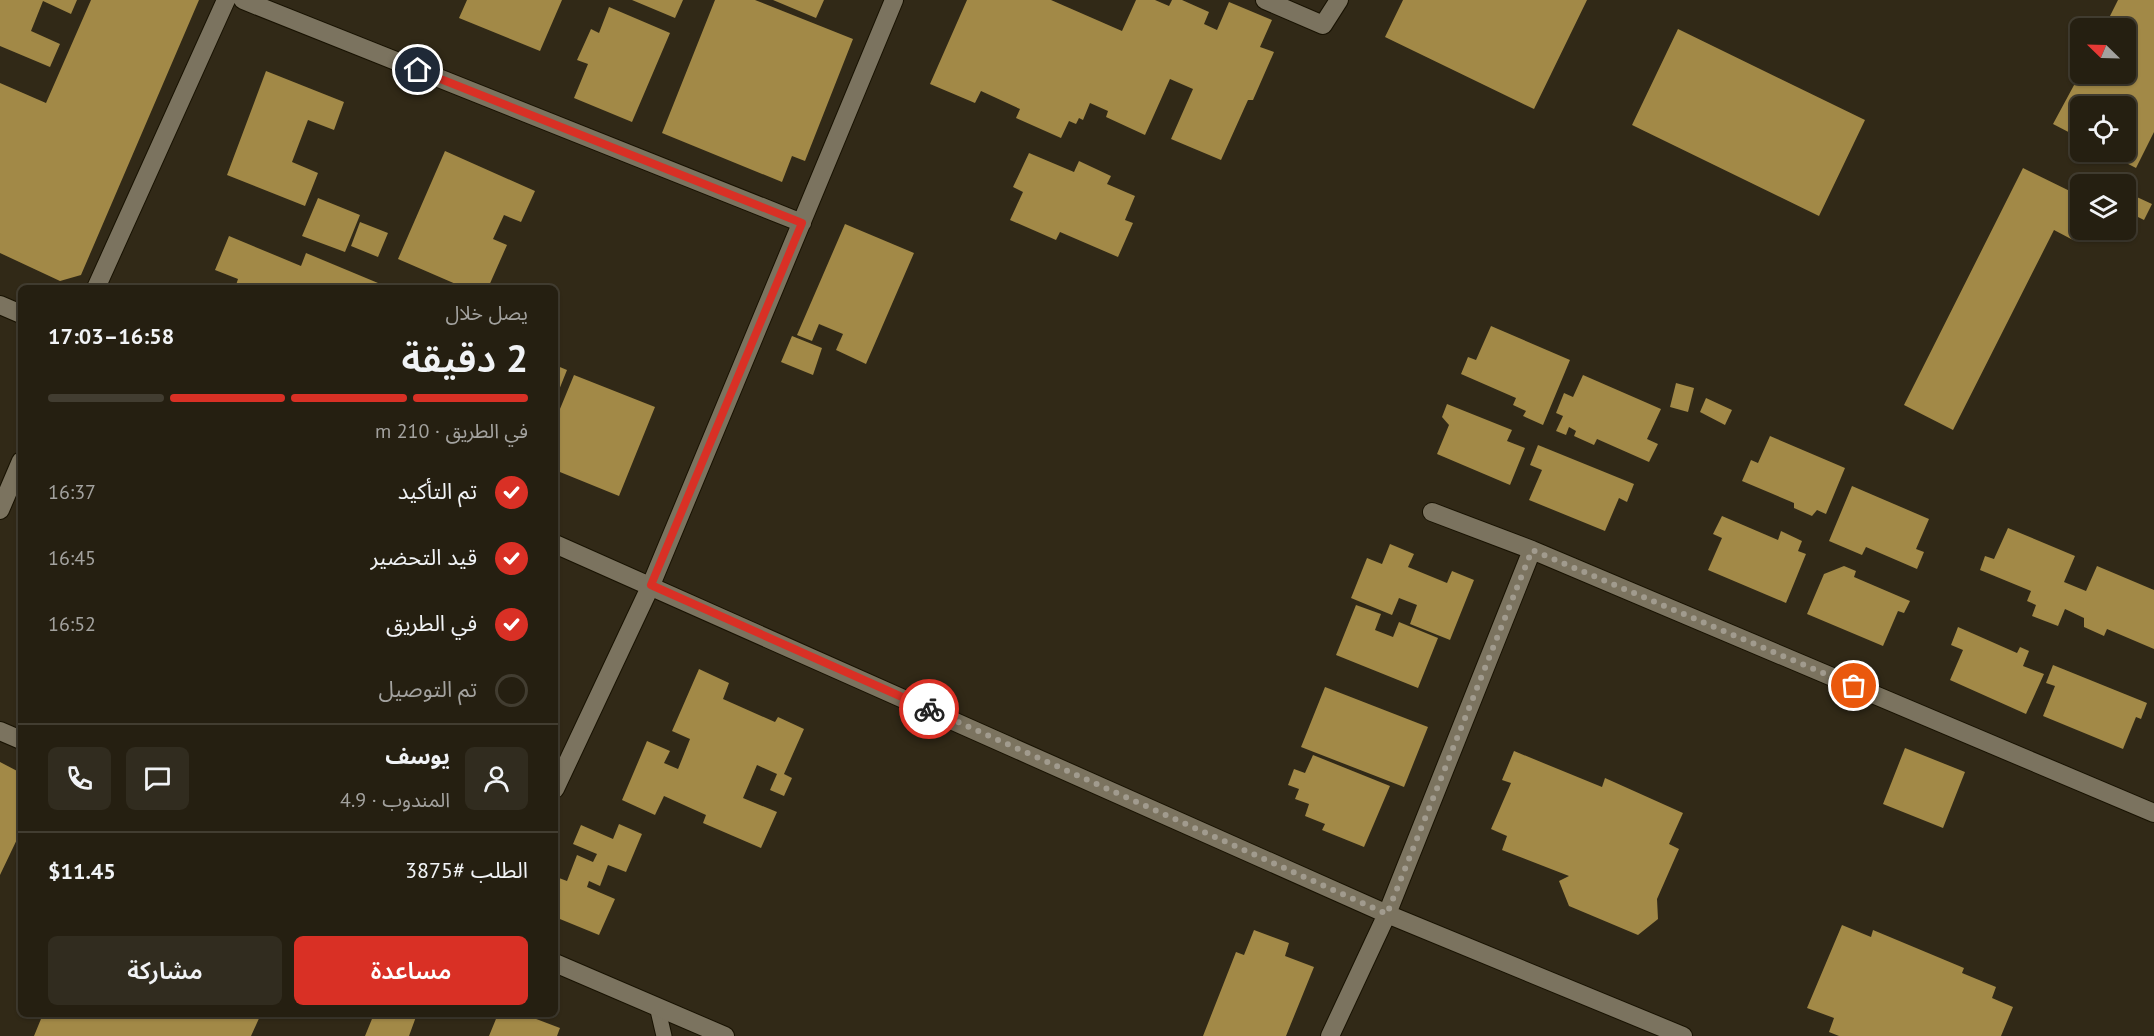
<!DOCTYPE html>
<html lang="ar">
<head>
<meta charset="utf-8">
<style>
  :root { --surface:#251f11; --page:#312c1f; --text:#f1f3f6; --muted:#a3a29f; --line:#423d31; --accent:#d93025 }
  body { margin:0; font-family:"PT Sans","Noto Sans Arabic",sans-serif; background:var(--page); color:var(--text); direction:rtl; height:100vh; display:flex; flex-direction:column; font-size:22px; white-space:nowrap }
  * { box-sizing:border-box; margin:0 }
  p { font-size:20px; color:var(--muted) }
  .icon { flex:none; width:33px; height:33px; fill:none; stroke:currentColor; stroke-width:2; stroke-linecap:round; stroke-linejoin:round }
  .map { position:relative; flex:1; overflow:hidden; direction:ltr }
  .details { position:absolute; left:18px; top:285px; width:540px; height:732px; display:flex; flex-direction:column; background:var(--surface); border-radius:9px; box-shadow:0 2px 4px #0004,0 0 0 2px var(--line); direction:rtl }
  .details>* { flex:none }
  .needle { width:39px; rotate:293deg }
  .fabs { position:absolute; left:2070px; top:18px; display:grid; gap:12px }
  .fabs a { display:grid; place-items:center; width:66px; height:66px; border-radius:9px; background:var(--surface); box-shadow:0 2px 4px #0004,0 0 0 2px var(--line); font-size:30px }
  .pin { position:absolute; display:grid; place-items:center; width:51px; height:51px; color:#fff; margin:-26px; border:3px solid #fff; border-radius:50%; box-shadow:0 2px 6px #0007 }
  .courier { position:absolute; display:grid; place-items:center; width:60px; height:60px; margin:-30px; border:4px solid #d93025; border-radius:50%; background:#fff; color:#222; box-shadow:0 2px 8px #0007 }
  .summary em { font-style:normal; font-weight:600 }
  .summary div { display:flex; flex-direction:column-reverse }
  .summary { display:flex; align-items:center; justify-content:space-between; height:102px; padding:0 30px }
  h1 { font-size:39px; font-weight:600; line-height:45px }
  .bar { display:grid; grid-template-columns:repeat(4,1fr); gap:9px 6px; align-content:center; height:72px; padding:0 30px }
  .bar i { height:8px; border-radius:4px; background:var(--line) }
  .bar .selected { background:var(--accent) }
  .bar p { grid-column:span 4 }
  .line { display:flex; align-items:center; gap:15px; padding:0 30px; border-top:2px solid var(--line) }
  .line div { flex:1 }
  .round { display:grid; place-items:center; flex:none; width:63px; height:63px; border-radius:9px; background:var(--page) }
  ol { padding:0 30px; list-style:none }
  li { display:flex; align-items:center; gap:18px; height:66px }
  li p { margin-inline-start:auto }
  li .icon { padding:6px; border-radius:50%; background:var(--accent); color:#fff; stroke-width:4 }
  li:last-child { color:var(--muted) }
  li i { width:33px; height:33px; border:3px solid var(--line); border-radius:50% }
  .button { display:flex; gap:12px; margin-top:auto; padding:12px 30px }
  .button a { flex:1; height:69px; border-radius:9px; background:var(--accent); color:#fff; font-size:24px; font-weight:600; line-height:69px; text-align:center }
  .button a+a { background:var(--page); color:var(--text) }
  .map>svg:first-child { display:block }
</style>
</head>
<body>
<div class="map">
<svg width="2154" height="1036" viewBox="0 0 2154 1036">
  <rect width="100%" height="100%" fill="#312917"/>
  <!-- building -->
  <path fill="#a28947" d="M0,0H77L71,14L43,1L31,31L60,44L50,67L0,46Z
    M91,0H199L81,275L60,281L0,253V83L46,103Z
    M467,0H562L540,51L459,18Z
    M632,0H683L675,18Z
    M715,0H755L853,39L805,161L792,156L782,182L662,133Z
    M773,0H824L816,18Z
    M967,0H1051L1122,31L1136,0H1155L1169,6L1172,0H1182L1209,12L1204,24L1217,30L1229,2L1272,20L1260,47L1274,52L1253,100H1248L1221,160L1171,139L1193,89L1170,79L1145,135L1106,117L1108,111L1090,103L1083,120L1079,118L1076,124L1069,121L1061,138L1016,118L1020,109L981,91L975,103L930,84Z
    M1403,0H1587L1534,109L1385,37Z
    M2118,0H2154V132L2136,168L2105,152H2126V106H2080V138L2053,124L2080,74H2126V28H2104Z
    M609,7L670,33L632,122L574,98L588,64L577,60L591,29L599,33Z
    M1678,29L1865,120L1819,216L1632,125Z
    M266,71L344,102L334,130L308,120L292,162L318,173L305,206L227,175Z
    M445,151L535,191L521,222L504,215L493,239L507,245L488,288H465L398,259Z
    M1029,153L1074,172L1079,161L1111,176L1107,184L1135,196L1125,220L1133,223L1118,257L1060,232L1056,240L1010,220L1023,192L1013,187Z
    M2023,168L2080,196V224L2073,240L2054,230L1953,430L1904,405Z
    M2126,192L2152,204L2144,220L2126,211Z
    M318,198L360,215L345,252L302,236Z
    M360,222L388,233L378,257L351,246Z
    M845,224L914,253L866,364L836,350L843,334L819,324L812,341L797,335Z
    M229,236L301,266L306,253L390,288H235L238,279L215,270Z
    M1491,326L1570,360L1543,425L1523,416L1526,411L1513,405L1516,398L1461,374L1468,357L1476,360Z
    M792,336L822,348L813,375L781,362Z
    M555,365L567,370L555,400Z
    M574,375L655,407L619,496L555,470V421Z
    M1583,375L1661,409L1647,439L1658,444L1649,462L1597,439L1594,445L1574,436L1576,431L1569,427L1566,435L1556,431L1563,416L1556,413L1564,393L1573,397Z
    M1676,383L1694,388L1688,412L1670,407Z
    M1706,398L1732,410L1725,425L1700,412Z
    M1447,404L1512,430L1507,441L1525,448L1510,485L1437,454L1449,425L1442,417Z
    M1770,436L1845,468L1826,514L1817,510L1812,516L1794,508V503L1742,481L1751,460L1758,463Z
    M1538,445L1634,484L1627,502L1619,498L1605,531L1529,500L1542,470L1530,465Z
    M1852,486L1929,519L1916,549L1924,552L1917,569L1866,547L1862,555L1829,541Z
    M1722,516L1778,540L1781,531L1802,541L1798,551L1806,554L1786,603L1708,570L1722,538L1713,534Z
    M2008,528L2075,556L2064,582L2086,591L2097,566L2154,590V649L2107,629L2104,636L2084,627V618L2065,609L2058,626L2032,616L2036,605L2027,601L2031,591L1980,570L1985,556L1994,559Z
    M1390,544L1414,554L1408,567L1447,583L1452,571L1474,580L1450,640L1410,624L1417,605L1399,598L1392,615L1351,598L1367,558L1382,564Z
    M1844,566L1856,571L1854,577L1910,601L1904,613L1898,611L1883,646L1807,614L1824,574Z
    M1356,605L1381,614L1375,630L1393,637L1399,622L1438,638L1418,688L1336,655Z
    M1958,627L2017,653L2020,647L2029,651L2023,666L2044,674L2026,714L1950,680L1963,650L1951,645Z
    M2053,665L2147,703L2141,719L2136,717L2123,749L2043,716L2055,686L2046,683Z
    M699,669L729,683L723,699L775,722L778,717L804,729L784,774L792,778L784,796L770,790L777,774L757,765L743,798L777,812L761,848L703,823L706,815L664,796L655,815L622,800L647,741L670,751L664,763L678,769L690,739L672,731Z
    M1325,687L1428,727L1404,787L1301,747Z
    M1905,748L1965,772L1943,828L1883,804Z
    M1514,751L1602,787L1605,778L1683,813L1669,844L1679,849L1657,899L1658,919L1638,935L1569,906L1559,881L1569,876L1502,850L1507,836L1491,829L1511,783L1502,780Z
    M1313,755L1390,786L1364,847L1322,830L1325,824L1305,816L1309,804L1295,799L1299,789L1288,785L1294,769L1305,773Z
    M0,762L21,773V831L0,875Z
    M619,824L642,834L626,872L608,865L600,886L589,881L587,887L615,899L599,935L555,917V888L559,878L567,881L577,855L593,862L597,854L573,844L581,825L613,839Z
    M1842,925L1871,937L1873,930L1964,968L1962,973L1996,987L1992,998L2013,1007L2001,1036H1839L1829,1032L1834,1018L1807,1008Z
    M1254,930L1289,943L1285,956L1314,967L1286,1036H1203L1236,952L1244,955Z
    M43,1014H261L251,1036H34Z
    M374,1014H417L409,1036H365Z
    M498,1014H523L560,1028L557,1036H489Z"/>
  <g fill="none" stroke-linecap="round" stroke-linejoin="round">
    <!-- lane casing -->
    <g stroke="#181202" stroke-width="17">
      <path id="lane" d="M657,1006L664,1036"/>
    </g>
    <!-- street casing -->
    <g stroke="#181202" stroke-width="20">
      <path id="street" d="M243,0L802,223
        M1265,0L1323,25L1339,0
        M96,288L226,0
        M0,305L21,314
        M0,510L21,461
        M1432,512L1532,550L2154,813
        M555,544L1387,914L1683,1036
        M0,731L21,740
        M555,789L651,585L894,0
        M555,963L725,1036
        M1330,1036L1387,914L1532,550"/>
    </g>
    <!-- lane -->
    <use href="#lane" stroke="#7b735f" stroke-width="15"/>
    <!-- street -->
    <use href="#street" stroke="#7b735f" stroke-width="18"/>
  </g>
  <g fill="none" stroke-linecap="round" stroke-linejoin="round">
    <!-- done -->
    <path stroke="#a19b8e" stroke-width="6" stroke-dasharray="0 10.8" d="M929,709L1387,914L1532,550L1854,686"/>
    <!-- route -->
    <path stroke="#d93025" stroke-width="8" d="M418,70L802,223L651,585L929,709"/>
  </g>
</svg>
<div class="fabs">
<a><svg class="needle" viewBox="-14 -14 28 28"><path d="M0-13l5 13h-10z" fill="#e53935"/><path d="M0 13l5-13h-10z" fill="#a3a29f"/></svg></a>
<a><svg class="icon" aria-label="locate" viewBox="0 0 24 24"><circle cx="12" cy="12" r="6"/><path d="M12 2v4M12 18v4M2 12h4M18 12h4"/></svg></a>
<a><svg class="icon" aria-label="layers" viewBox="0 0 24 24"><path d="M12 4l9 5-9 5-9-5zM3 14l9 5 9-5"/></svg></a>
</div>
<div class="pin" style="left:1854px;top:686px;background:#ea580c"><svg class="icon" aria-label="bag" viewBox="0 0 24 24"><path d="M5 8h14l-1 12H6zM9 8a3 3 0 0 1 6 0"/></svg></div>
<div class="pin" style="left:418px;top:70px;background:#1f2937"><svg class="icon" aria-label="home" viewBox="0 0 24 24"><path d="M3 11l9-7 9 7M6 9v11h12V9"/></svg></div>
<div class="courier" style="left:929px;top:709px"><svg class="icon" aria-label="bike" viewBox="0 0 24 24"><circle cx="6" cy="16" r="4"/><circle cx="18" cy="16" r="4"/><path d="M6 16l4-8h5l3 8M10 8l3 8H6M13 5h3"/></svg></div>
<section class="details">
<div class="summary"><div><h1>2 دقيقة</h1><p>يصل خلال</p></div><em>16:58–17:03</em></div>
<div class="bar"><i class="selected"></i><i class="selected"></i><i class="selected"></i><i></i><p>في الطريق · 210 m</p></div>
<ol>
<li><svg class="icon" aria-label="check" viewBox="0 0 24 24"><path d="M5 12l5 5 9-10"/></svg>تم التأكيد<p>16:37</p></li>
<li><svg class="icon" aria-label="check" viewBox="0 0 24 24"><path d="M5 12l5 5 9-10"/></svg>قيد التحضير<p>16:45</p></li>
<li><svg class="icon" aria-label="check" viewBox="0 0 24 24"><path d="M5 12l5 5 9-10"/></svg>في الطريق<p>16:52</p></li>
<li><i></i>تم التوصيل</li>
</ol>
<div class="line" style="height:108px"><a class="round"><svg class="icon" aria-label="person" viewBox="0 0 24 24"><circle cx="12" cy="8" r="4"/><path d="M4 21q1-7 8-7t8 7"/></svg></a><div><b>يوسف</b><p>المندوب · 4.9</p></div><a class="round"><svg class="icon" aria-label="chat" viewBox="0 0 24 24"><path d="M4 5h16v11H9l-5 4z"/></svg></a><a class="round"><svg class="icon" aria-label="phone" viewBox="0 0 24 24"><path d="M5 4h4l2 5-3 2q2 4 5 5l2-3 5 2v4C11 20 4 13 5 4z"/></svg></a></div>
<div class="line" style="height:78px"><div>الطلب #3875</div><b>$11.45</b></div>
<div class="button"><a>مساعدة</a><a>مشاركة</a></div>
</section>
</div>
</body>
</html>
